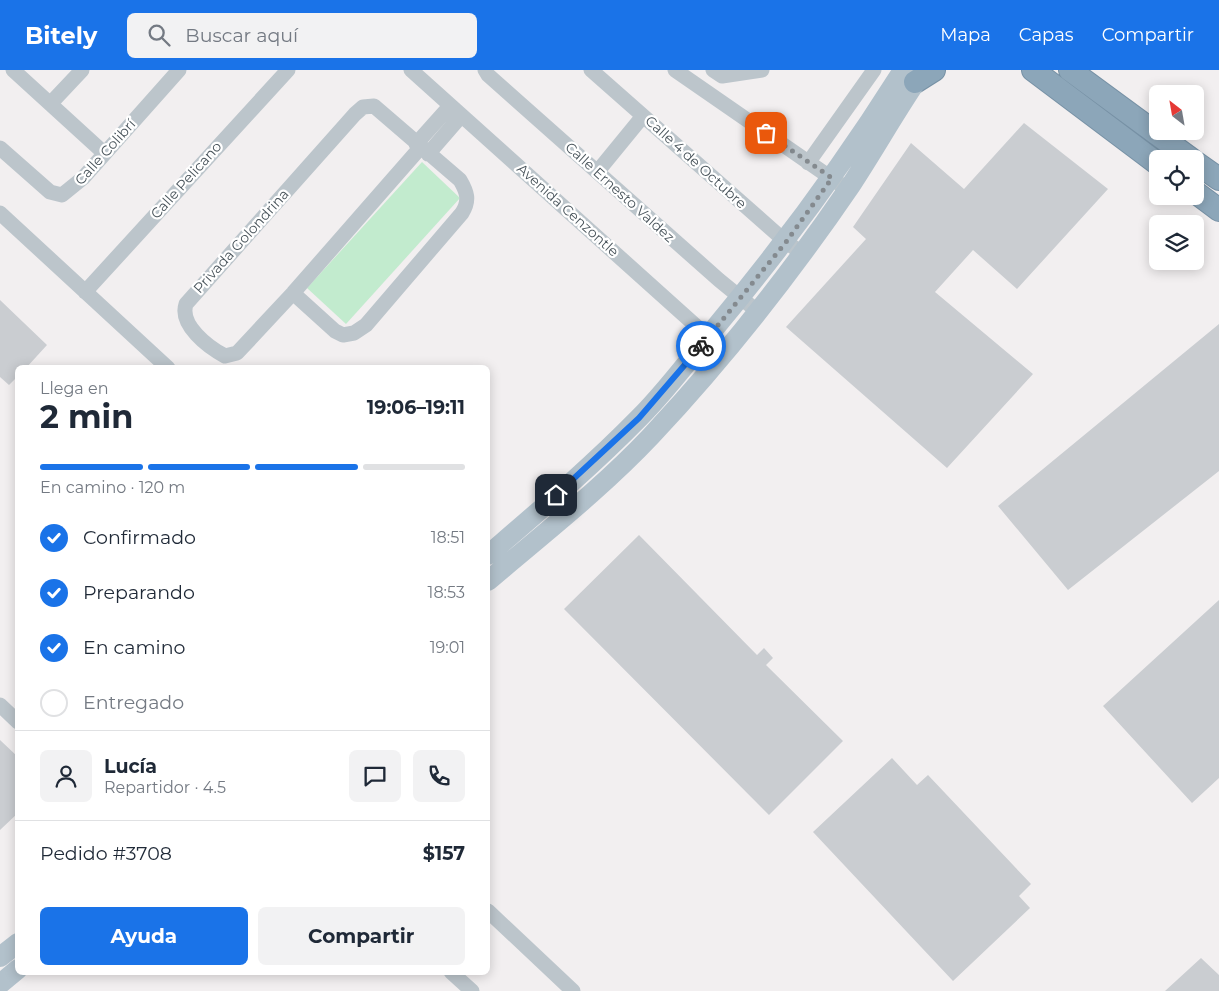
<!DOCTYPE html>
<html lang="es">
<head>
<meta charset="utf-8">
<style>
  :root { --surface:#fff; --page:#f2f2f3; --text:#1f2937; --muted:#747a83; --line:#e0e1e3; --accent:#1a73e8 }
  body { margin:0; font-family:Montserrat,sans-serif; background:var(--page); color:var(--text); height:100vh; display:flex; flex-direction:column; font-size:19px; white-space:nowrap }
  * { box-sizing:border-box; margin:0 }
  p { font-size:16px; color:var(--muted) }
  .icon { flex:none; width:28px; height:28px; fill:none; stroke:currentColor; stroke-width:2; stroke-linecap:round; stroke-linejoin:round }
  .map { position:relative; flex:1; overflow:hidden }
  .panel { position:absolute; left:15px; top:295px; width:475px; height:610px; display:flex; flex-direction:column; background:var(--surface); border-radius:8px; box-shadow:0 2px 12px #0003 }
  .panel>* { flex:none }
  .needle { width:32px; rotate:329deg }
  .controls { position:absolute; left:1149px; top:15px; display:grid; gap:10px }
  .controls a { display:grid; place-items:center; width:55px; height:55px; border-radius:8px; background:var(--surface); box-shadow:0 2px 12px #0003; font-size:25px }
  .pin { position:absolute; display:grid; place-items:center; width:42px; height:42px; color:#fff; margin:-21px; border-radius:10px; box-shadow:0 2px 8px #0006 }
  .courier { position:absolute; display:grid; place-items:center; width:50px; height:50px; margin:-25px; border:4px solid #1a73e8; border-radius:50%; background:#fff; color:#222; box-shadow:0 1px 6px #0007 }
  .overview em { font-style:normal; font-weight:700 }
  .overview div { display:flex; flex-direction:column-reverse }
  .overview { display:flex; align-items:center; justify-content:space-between; height:85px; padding:0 25px }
  h1 { font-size:32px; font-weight:700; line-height:38px }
  .bar { display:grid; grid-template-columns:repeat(4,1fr); gap:8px 5px; align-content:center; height:60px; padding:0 25px }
  .bar i { height:6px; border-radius:4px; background:var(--line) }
  .bar .on { background:var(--accent) }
  .bar p { grid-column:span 4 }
  .line { display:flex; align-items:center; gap:12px; padding:0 25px; border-top:1px solid var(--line) }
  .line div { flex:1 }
  .round { display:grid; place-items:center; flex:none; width:52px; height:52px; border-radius:8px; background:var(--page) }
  ol { padding:0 25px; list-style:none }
  li { display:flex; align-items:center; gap:15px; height:55px }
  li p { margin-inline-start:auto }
  li .icon { padding:5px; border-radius:50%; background:var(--accent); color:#fff; stroke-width:4 }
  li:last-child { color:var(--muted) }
  li i { width:28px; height:28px; border:2px solid var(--line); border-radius:50% }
  .cta { display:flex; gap:10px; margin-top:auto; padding:10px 25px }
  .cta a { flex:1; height:58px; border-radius:8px; background:var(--accent); color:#fff; font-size:20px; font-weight:700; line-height:58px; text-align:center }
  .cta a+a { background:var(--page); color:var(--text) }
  header { display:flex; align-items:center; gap:30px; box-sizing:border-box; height:70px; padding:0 25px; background:var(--accent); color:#fff }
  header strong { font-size:24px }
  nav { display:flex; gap:28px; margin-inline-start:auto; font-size:18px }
  .search { width:350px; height:45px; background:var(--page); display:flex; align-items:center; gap:12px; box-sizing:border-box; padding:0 18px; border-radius:8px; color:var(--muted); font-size:19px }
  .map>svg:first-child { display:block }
</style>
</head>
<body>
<header>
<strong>Bitely</strong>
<div class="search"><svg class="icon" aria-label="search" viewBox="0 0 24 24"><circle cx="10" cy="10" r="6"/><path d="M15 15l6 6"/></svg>Buscar aquí</div>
<nav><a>Mapa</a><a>Capas</a><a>Compartir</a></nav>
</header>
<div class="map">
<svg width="1219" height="921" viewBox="0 0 1219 921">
  <rect width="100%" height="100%" fill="#f2eff0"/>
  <!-- green -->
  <path fill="#c2ebce" d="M422,92L460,128L346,254L307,218Z"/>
  <!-- building -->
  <path fill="#cacdd1" d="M1024,53L1108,119L1017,219L973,180L935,222L1033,304L947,398L786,257L866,169L853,157L911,73L964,119Z
    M0,230L47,275L26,298H18V306L9,315L0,307Z
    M1219,254V401L1068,520L998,436Z
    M639,465L757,585L764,578L773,588L766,595L843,671L769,745L564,539Z
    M1219,530V708L1192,733L1103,636Z
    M0,670L18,687V743L0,760Z
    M892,688L917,715L928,705L1031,814L1019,826L1030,838L953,911L813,762Z
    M1201,888L1219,905V921H1165Z"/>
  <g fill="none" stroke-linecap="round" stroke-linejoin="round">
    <!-- highway casing -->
    <g stroke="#7791a5" stroke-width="24">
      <path id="highway" d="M1033,0L1158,94
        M1070,0L1191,89
        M915,12L934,0
        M1195,92L1219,109
        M1195,122L1219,140"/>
    </g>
    <!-- minor -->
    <path stroke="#bcc5cb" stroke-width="15" d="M13,0L104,83
      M411,0L724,281
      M485,0L488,5L719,210L757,241
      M591,0L786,172L802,183
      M675,0L847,119
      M713,0L722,6L762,0
      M51,33L82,0
      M416,74L450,36
      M0,78L50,122L62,125L83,108L179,0
      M428,84L461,46
      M808,93L874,0
      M598,101L643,46
      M0,143L168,298
      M85,222L288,0
      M293,223L335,261L343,265L354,263L366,255L462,143C470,130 467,122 460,110L374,36L363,37L355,44L186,234C179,255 208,277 225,286L237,283L293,223L420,78
      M0,635L18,652
      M488,841L573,921
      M451,902L472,921"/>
    <!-- major -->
    <path stroke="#b2c1cb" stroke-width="20" d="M488,485C539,441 591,397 639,348C666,321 690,289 714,259C783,176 846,91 903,0
      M488,511C543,464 601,419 651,366C724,288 791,203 851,115C876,77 898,37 924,0
      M0,887L18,873
      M0,914L18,899"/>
    <!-- highway -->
    <use href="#highway" stroke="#8ca6b9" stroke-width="22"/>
  </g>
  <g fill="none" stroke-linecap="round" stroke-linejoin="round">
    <!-- done -->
    <path stroke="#848a8f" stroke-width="5" stroke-dasharray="0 9" d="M701,276L786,172L832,108L766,63"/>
    <!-- route -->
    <path stroke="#1a73e8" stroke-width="6" d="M556,425L639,348L701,276"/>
  </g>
  <g text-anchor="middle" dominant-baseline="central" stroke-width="4.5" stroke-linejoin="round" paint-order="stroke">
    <!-- street labels -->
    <g font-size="14" fill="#49545b" stroke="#fff">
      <text transform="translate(105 82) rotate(-48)">Calle Colibrí</text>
      <text transform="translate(696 92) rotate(42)">Calle 4 de Octubre</text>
      <text transform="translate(186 110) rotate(-48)">Calle Pelicano</text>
      <text transform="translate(620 122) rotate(42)">Calle Ernesto Valdez</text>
      <text transform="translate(568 140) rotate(42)">Avenida Cenzontle</text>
      <text transform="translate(241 171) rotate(-48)">Privada Golondrina</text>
    </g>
  </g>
</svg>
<div class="controls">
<a><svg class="needle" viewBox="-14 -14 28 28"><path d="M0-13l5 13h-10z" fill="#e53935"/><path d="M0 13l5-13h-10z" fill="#747a83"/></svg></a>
<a><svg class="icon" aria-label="locate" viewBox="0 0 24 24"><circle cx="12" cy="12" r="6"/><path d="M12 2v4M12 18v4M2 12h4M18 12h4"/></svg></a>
<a><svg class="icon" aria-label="layers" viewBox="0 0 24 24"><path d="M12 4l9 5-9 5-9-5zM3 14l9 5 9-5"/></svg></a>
</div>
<div class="pin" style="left:766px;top:63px;background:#ea580c"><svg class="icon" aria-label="bag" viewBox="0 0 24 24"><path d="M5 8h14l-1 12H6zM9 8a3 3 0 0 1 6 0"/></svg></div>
<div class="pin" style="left:556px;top:425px;background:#1f2937"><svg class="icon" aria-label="home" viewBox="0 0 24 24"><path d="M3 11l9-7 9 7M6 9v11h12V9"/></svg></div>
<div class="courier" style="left:701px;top:276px"><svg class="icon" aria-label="bike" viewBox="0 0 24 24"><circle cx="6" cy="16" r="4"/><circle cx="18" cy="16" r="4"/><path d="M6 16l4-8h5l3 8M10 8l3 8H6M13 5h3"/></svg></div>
<section class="panel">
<div class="overview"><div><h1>2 min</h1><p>Llega en</p></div><em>19:06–19:11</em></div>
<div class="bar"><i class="on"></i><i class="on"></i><i class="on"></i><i></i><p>En camino · 120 m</p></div>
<ol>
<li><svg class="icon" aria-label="check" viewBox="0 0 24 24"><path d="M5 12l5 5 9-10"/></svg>Confirmado<p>18:51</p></li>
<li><svg class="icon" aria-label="check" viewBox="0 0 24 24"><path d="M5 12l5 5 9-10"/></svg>Preparando<p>18:53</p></li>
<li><svg class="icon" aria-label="check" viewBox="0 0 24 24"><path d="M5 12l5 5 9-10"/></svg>En camino<p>19:01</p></li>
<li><i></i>Entregado</li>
</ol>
<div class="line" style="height:90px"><a class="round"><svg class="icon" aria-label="person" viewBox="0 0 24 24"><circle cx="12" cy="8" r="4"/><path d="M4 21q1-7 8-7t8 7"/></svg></a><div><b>Lucía</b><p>Repartidor · 4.5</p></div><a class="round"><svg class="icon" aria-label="chat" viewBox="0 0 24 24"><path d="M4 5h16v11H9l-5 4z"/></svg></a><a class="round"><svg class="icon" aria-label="phone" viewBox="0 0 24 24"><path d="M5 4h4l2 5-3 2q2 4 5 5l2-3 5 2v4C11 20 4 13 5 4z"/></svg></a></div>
<div class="line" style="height:65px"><div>Pedido #3708</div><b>$157</b></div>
<div class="cta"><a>Ayuda</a><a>Compartir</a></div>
</section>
</div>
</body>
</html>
